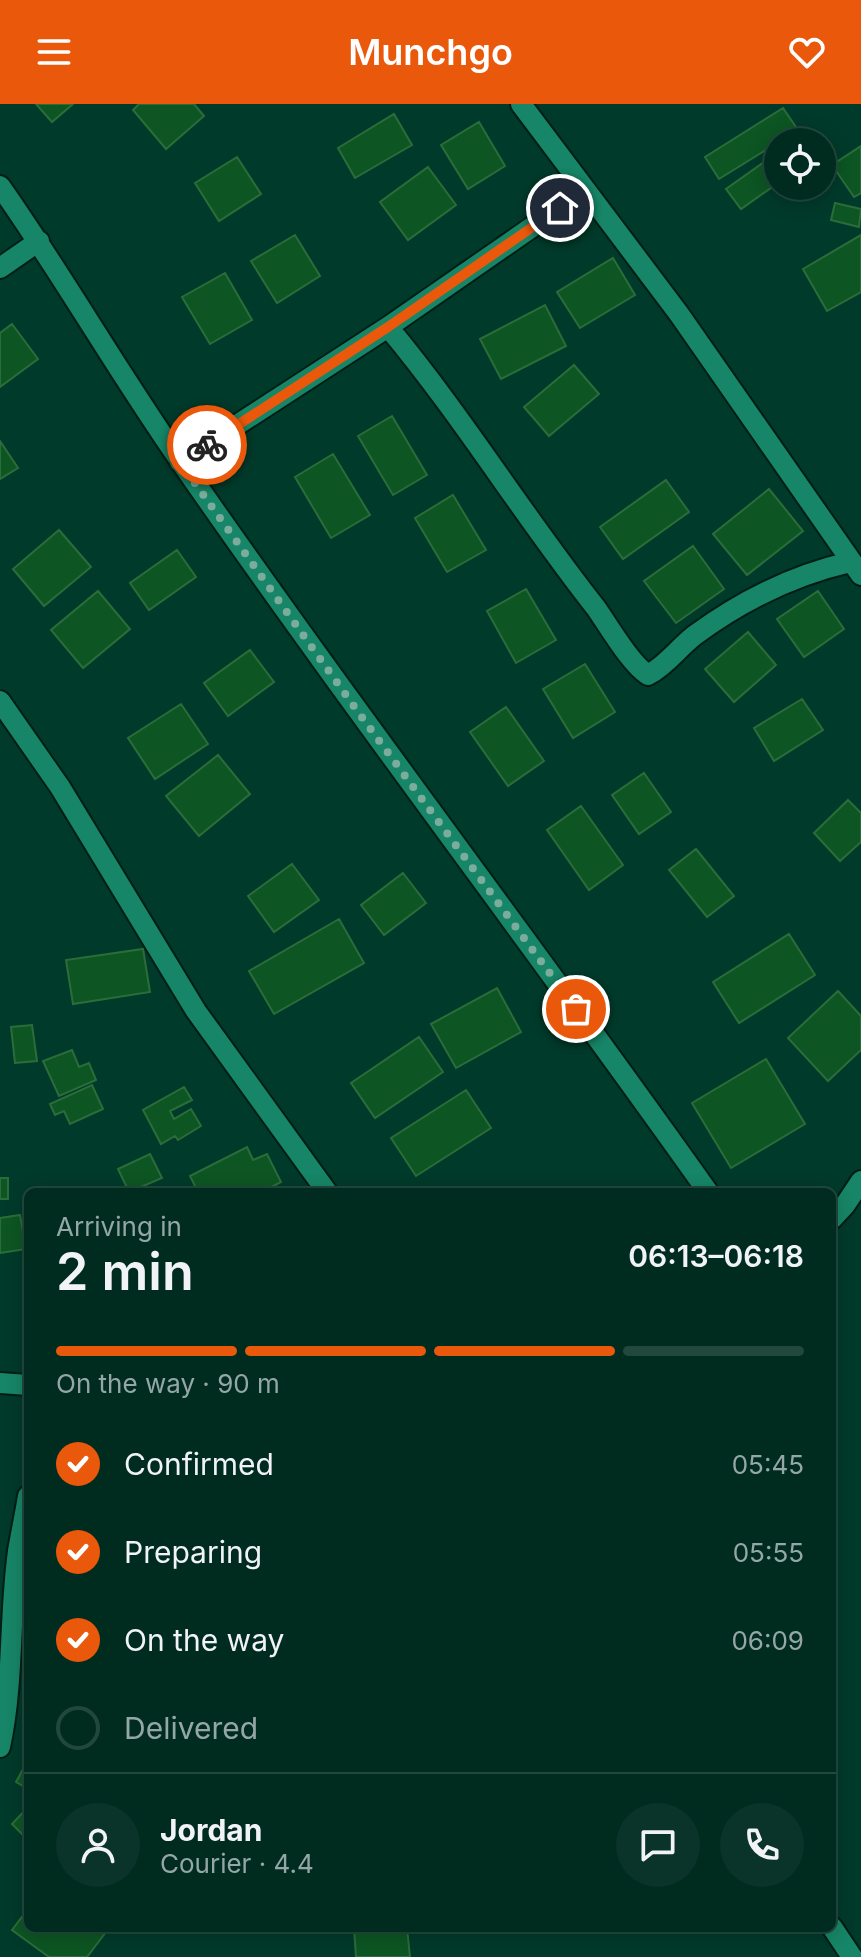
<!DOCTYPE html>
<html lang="en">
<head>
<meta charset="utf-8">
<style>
  :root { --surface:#002c20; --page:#0a3429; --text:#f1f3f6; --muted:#95a7a5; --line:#22483e; --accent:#ea580c }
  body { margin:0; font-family:Inter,sans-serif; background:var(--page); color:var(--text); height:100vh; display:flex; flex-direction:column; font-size:30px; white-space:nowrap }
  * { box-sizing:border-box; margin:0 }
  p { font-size:26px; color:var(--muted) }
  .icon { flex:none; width:44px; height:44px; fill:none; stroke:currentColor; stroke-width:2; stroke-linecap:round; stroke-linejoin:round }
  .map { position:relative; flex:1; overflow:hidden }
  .panel { position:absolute; left:24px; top:1084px; width:812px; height:744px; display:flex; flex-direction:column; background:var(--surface); border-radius:12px; box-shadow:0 4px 20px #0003,0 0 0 2px var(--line) }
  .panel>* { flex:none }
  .controls { position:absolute; left:764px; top:24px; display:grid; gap:16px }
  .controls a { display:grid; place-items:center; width:72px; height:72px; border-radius:50%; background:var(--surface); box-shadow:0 4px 20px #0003,0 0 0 2px var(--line); font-size:40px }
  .pin { position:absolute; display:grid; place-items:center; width:68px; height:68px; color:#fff; margin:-34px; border:4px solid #fff; border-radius:50%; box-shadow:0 2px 8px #0007 }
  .courier { position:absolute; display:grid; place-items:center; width:80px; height:80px; margin:-40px; border:6px solid #ea580c; border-radius:50%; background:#fff; color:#222; box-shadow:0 2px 10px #0007 }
  .overview em { font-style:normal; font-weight:600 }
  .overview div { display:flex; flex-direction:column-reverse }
  .overview { display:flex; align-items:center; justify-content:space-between; height:136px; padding:0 32px }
  h1 { font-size:52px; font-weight:600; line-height:60px }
  .bar { display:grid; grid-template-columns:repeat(4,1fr); gap:12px 8px; align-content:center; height:96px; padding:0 32px }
  .bar i { height:10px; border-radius:6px; background:var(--line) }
  .bar .selected { background:var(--accent) }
  .bar p { grid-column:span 4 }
  .line { display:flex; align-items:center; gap:20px; padding:0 32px; border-top:2px solid var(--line) }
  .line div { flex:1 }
  .round { display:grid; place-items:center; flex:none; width:84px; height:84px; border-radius:42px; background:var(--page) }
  ol { padding:0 32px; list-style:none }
  li { display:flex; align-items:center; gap:24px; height:88px }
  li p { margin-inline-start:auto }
  li .icon { padding:8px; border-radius:50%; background:var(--accent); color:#fff; stroke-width:4 }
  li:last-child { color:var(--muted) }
  li i { width:44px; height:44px; border:4px solid var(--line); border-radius:50% }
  header { display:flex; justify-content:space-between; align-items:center; height:104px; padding:0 32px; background:var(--accent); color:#fff; font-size:36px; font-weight:600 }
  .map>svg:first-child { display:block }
</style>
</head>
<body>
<header><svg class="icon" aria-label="menu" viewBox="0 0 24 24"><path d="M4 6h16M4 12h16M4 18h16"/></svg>Munchgo<svg class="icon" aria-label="heart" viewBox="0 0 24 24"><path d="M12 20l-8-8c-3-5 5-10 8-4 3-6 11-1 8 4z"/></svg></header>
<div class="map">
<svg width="861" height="1853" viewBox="0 0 861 1853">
  <rect width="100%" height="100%" fill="#003a2a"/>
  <!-- building -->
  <path fill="#0d5523" stroke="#2b6d3a" stroke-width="2" d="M36,0H73L52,18Z
    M139,0H194L204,12L166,45L133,6Z
    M783,4L798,26L719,75L705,53Z
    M394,10L412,41L355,74L338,44Z
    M479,18L505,62L468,85L441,41Z
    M861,42V89L854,93L832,61Z
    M778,48V79L741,105L726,85Z
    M237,53L261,90L219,117L195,79Z
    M428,63L456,101L408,136L380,98Z
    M835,99L861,105L859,123L831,116Z
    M295,131L320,172L277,199L251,157Z
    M861,131V188L827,207L803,165Z
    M613,154L635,191L580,224L557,188Z
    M225,169L252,216L210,240L182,193Z
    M545,201L566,242L501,275L480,235Z
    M12,220L38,255L0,283V229Z
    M574,261L599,290L549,332L524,303Z
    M392,312L427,371L393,391L358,332Z
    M0,337L18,364L0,375Z
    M333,350L370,411L331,434L295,373Z
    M666,376L689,408L623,455L600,423Z
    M769,385L803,427L747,471L713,430Z
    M453,391L486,446L447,468L415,414Z
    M59,426L91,463L44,502L13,465Z
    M693,442L724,485L676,519L644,477Z
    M177,446L196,473L149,506L130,479Z
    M526,485L556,536L516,559L487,507Z
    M98,487L130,525L83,564L51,526Z
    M818,487L844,525L804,553L777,515Z
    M748,528L776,561L734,598L705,565Z
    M250,546L274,578L228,612L204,579Z
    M585,560L615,608L573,634L543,585Z
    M802,595L823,626L774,657L754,624Z
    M181,600L208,640L155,675L128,634Z
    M506,603L544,657L508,682L470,628Z
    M218,651L250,690L199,732L166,692Z
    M644,669L671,708L639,730L612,691Z
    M848,696L861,709V738L840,757L814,729Z
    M581,702L623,761L589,786L547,726Z
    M696,745L734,792L707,813L669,766Z
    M292,760L319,796L274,828L248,792Z
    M403,769L426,799L384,831L361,801Z
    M339,815L364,859L274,910L249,867Z
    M789,830L815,871L739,919L713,878Z
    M143,845L150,888L73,900L66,856Z
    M497,884L521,928L456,964L431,920Z
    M838,887L861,912V946L828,977L788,934Z
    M32,921L37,957L15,959L11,923Z
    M419,933L443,968L375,1014L351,979Z
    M72,946L79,963L89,959L96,976L59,992L43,957Z
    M766,955L805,1020L731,1064L692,999Z
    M92,981L103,1005L70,1020L64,1007L55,1011L50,1000Z
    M184,983L192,996L170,1007L174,1015L191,1005L201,1022L178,1036L175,1032L161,1040L143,1006Z
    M466,986L491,1024L416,1072L391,1034Z
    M247,1043L253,1056L267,1050L281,1078L262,1088H198L190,1072Z
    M150,1050L162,1074L129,1088L118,1065Z
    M0,1074H8V1095H0Z
    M20,1111L26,1145L0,1149V1114Z
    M28,1656V1685L16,1678Z
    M28,1703V1728L24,1732L12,1720Z
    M28,1805V1824H109L87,1853H49L12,1826Z
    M354,1824H407L410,1853H356Z"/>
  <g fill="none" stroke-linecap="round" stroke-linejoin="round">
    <!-- minor casing -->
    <g stroke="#001e15" stroke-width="24">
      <path id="minor" d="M521,0L679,210L861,471
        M0,82C64,173 119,270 183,361C353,606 535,844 708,1088
        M0,164L39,137
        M388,223C463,313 524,413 596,504C610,524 630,559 648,571C667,561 678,544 695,531C741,497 794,471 850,458
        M180,358L388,223L584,87
        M0,597L60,683L196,907L327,1088
        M832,1115L845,1101L861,1077
        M0,1279L28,1281
        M0,1643C14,1578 9,1512 18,1447C21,1429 25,1411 28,1392
        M832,1823L852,1853"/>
    </g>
    <!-- minor -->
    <use href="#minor" stroke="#178567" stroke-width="20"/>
  </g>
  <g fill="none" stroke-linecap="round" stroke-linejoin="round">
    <!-- done -->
    <path stroke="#7cad9c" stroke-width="8" stroke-dasharray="0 14.4" d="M207,341L180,358L353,601L576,905"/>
    <!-- route -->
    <path stroke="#ea580c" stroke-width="10" d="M207,341L388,223L560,104"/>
  </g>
</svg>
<div class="controls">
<a><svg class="icon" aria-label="locate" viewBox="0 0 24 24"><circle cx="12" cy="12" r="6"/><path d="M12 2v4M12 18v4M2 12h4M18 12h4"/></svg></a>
</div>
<div class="pin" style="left:576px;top:905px;background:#ea580c"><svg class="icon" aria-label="bag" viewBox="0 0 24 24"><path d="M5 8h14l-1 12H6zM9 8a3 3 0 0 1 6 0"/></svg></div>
<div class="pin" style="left:560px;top:104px;background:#1f2937"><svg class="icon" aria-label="home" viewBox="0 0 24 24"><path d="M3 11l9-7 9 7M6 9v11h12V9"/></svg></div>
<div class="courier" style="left:207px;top:341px"><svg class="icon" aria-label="bike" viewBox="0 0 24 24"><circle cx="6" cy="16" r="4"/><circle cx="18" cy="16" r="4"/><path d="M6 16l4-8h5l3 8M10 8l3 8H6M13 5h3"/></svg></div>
<section class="panel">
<div class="overview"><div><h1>2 min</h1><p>Arriving in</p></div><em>06:13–06:18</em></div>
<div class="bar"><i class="selected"></i><i class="selected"></i><i class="selected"></i><i></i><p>On the way · 90 m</p></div>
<ol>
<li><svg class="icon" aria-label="check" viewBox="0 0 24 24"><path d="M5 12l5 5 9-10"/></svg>Confirmed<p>05:45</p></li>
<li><svg class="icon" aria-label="check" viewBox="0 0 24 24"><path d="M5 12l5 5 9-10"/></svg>Preparing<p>05:55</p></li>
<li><svg class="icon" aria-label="check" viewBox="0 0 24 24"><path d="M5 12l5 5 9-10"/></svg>On the way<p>06:09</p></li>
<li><i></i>Delivered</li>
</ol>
<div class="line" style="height:144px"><a class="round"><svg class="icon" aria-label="person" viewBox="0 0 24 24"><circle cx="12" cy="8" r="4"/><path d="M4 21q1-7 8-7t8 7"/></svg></a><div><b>Jordan</b><p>Courier · 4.4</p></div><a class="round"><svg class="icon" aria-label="chat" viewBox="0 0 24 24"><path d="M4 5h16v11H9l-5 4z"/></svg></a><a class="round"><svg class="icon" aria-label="phone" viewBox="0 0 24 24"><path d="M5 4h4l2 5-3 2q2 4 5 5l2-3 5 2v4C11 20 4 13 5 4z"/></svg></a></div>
</section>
</div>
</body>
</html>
